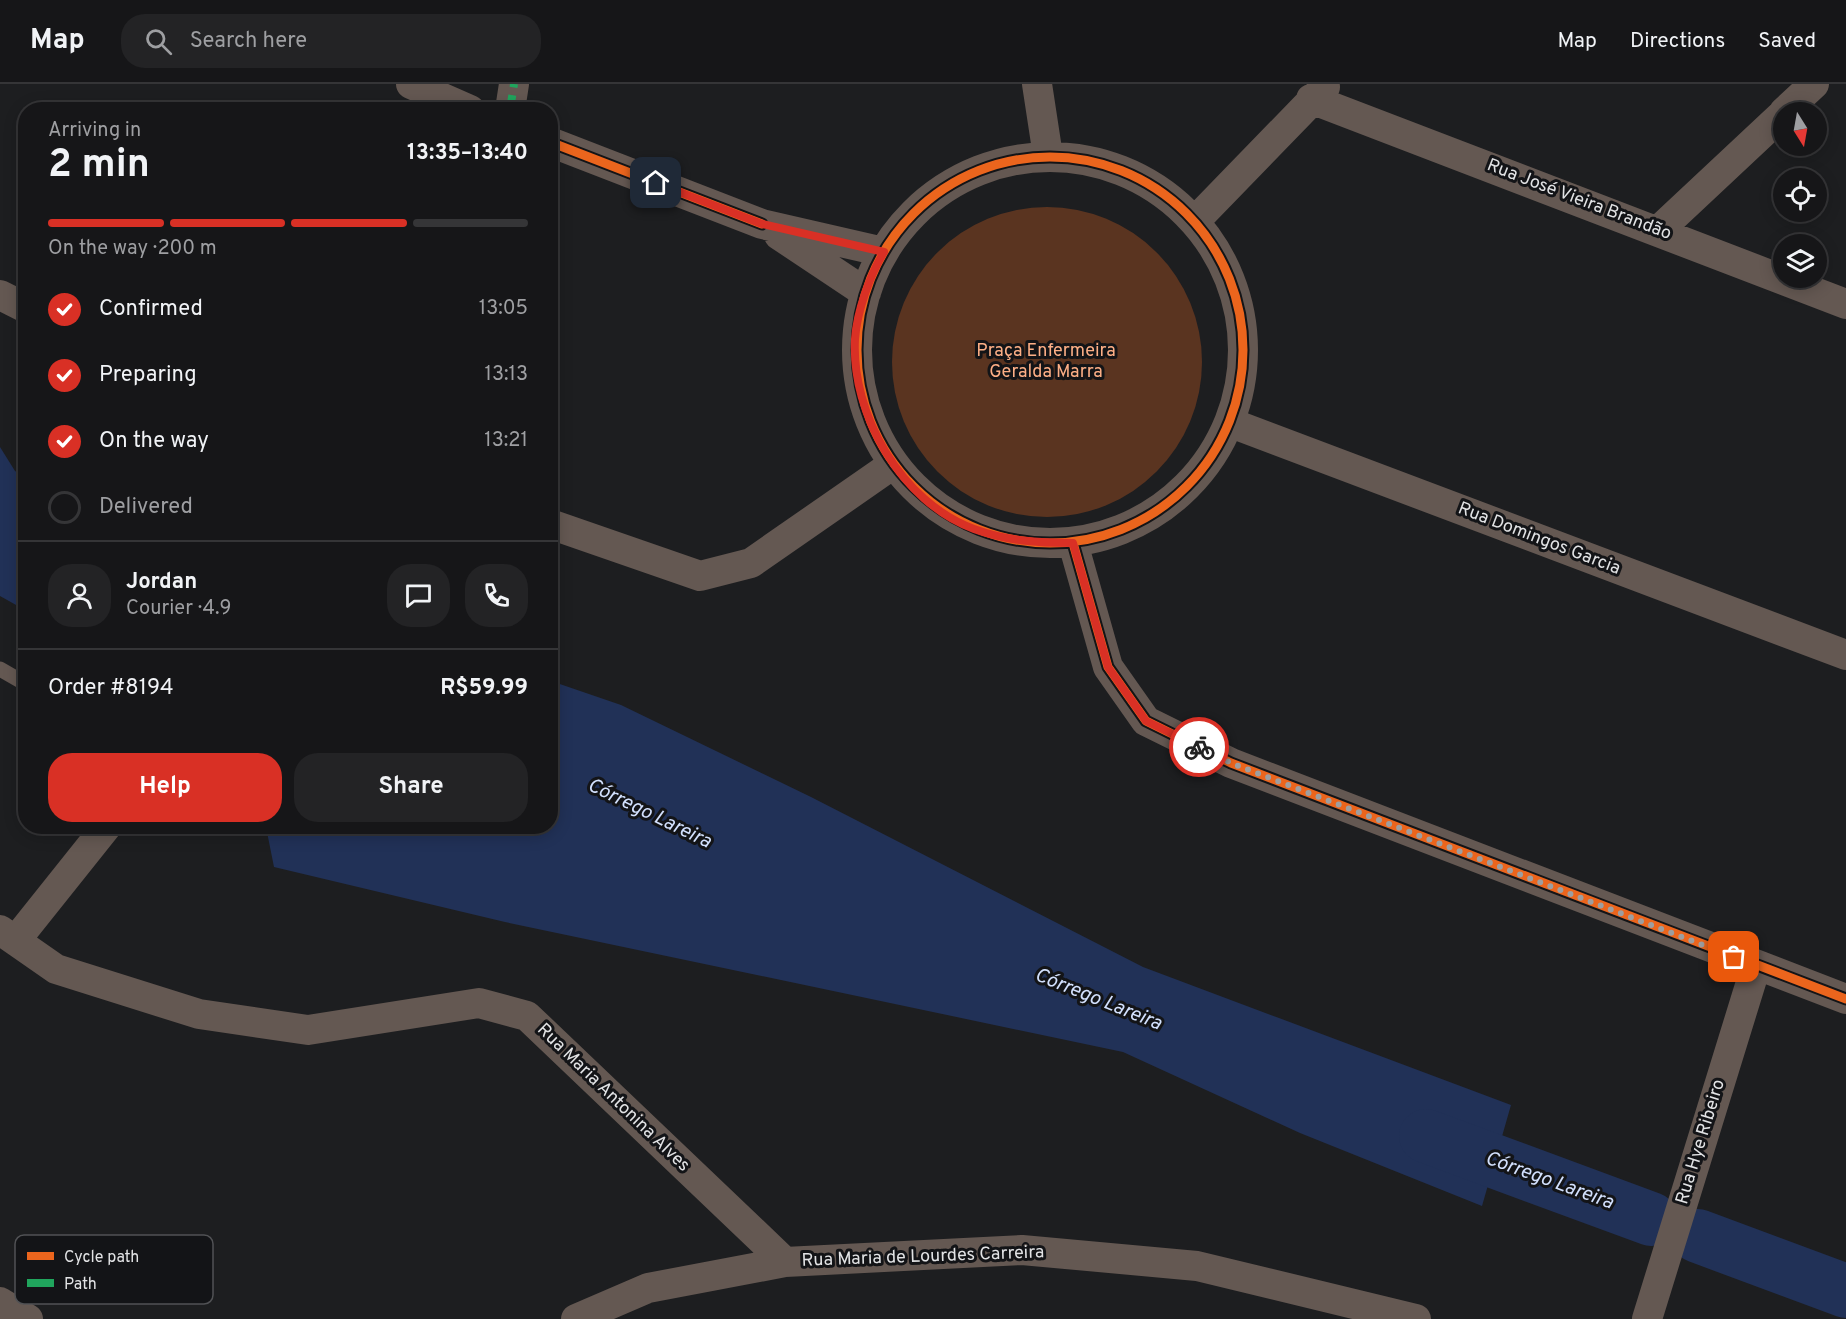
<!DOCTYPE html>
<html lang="en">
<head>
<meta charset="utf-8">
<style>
  :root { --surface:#161618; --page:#232325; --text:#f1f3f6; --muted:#9e9fa2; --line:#353537; --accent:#d93025 }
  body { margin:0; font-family:Overpass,sans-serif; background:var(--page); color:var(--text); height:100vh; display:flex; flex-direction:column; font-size:22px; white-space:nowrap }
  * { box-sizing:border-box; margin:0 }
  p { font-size:20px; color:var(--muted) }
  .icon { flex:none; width:33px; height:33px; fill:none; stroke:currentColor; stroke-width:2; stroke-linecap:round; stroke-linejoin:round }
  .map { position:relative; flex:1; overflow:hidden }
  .side { position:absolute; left:18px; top:18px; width:540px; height:732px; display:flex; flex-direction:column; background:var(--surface); border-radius:24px; box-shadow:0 3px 15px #0003,0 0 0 2px var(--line) }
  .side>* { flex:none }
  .needle { width:39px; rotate:169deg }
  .buttons { position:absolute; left:1773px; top:18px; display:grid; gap:12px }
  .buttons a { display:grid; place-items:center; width:54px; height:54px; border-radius:50%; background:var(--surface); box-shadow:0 3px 15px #0003,0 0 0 2px var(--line); font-size:30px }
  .pin { position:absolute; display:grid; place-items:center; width:51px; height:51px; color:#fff; margin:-26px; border-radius:12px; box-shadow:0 3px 9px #0006 }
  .courier { position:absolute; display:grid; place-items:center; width:60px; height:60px; margin:-30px; border:4px solid #d93025; border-radius:50%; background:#fff; color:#222; box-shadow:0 2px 8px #0007 }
  .summary em { font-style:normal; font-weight:700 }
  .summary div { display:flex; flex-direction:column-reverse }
  .summary { display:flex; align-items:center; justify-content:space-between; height:102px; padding:0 30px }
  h1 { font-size:39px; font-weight:700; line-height:45px }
  .bar { display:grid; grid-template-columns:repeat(4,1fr); gap:9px 6px; align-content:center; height:72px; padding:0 30px }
  .bar i { height:8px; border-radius:4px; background:var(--line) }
  .bar .active { background:var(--accent) }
  .bar p { grid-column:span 4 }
  .line { display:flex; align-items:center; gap:15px; padding:0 30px; border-top:2px solid var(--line) }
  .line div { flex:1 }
  .round { display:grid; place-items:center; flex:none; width:63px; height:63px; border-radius:24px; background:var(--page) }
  ol { padding:0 30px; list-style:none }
  li { display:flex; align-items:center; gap:18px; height:66px }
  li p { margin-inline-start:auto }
  li .icon { padding:6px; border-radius:50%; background:var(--accent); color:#fff; stroke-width:4 }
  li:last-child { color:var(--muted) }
  li i { width:33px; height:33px; border:3px solid var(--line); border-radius:50% }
  .primary-button { display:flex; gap:12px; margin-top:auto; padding:12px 30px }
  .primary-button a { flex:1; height:69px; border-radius:24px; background:var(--accent); color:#fff; font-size:24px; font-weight:700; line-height:69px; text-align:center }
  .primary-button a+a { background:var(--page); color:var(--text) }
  header { display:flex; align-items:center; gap:36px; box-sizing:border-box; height:84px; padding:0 30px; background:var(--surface); border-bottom:2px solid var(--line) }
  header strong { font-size:28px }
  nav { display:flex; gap:33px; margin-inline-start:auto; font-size:21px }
  .search { width:420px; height:54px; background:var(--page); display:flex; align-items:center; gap:15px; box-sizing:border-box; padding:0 21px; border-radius:24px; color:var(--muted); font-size:22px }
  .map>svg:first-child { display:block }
</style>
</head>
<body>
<header>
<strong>Map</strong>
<div class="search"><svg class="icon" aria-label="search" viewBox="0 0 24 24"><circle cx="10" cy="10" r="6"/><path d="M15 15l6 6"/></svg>Search here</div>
<nav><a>Map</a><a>Directions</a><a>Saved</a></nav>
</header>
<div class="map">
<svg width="1846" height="1235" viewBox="0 0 1846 1235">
  <rect width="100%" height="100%" fill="#1d1e20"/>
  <!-- green -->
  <path fill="#5a3420" d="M892 278a155 155 0 1 1 310 0a155 155 0 1 1-310 0Z"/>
  <!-- water -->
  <path fill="#213157" d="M0,363L15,387L25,393V526L0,512Z
    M551,597L621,621L811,713L1143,883L1511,1021L1482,1122L1300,1049L1123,968L505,838L274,783L266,743L550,742Z"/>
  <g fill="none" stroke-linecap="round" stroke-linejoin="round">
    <!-- river -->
    <path stroke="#213157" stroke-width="54" d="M1426,1052L1651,1135
      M1698,1152L1846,1207"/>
    <!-- lane -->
    <path stroke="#645852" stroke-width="15" d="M0,585L26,600"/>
    <!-- street -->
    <path stroke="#645852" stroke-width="30" d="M411,0L470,26
      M1037,0L1048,72
      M1311,15L1846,220
      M510,26L514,0
      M1784,28L1814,0
      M550,58L762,140L884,168
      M857 266a193 193 0 1 1 386 0a193 193 0 1 1-386 0Z
      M1196,136L1325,3
      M1659,146L1784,29
      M779,151L866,209
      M0,211L26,224
      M1231,339L1846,571
      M550,440L700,492L751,479L892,381
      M1073,459L1108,583L1146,637L1231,679L1846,915
      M0,846L56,885L199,930L308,946L479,919L527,932L785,1178
      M16,856L107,742
      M0,1218L28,1235
      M576,1235L648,1204L785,1178L1022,1166L1197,1182L1416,1235
      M1647,1235L1756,882"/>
    <!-- quiet -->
    <path stroke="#20a55d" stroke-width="8" stroke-dasharray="15 8" stroke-linecap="butt" d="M510,26L514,0"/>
    <!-- cycleway casing -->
    <g stroke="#131417" stroke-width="13">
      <path id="cycleway" d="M550,58L762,140
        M857 266a193 193 0 1 1 386 0a193 193 0 1 1-386 0Z
        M1073,459L1108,583L1146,637L1231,679L1846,915"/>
    </g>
    <!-- cycleway -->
    <use href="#cycleway" stroke="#eb651d" stroke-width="9"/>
  </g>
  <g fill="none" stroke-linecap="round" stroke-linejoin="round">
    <!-- done -->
    <path stroke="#9d9ea0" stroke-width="6" stroke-dasharray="0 10.8" d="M1199,663L1231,679L1734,873"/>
    <!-- route -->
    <path stroke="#d93025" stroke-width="8" d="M656,99L762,140L884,168C870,191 857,227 855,255C851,330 901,418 974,445C1007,457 1038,459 1073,459L1108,583L1146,637L1199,663"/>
  </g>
  <g text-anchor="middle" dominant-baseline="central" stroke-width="6" stroke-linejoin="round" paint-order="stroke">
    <!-- street labels -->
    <g font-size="18" fill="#e2e3e5" stroke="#131417">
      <text transform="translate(1579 116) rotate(21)">Rua José Vieira Brandão</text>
      <text transform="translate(1539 455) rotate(21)">Rua Domingos Garcia</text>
      <text transform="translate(613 1014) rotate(44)">Rua Maria Antonina Alves</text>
      <text transform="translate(1701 1058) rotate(-73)">Rua Hye Ribeiro</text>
      <text transform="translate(923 1173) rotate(-2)">Rua Maria de Lourdes Carreira</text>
    </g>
    <!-- park labels -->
    <g font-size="18" fill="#fdaf86" stroke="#131417">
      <text x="1046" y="267">Praça Enfermeira<tspan x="1046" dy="21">Geralda Marra</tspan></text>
    </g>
    <!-- water labels -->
    <g font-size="20" font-style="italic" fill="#d3e1fe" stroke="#131417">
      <text transform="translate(649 730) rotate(26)">Córrego Lareira</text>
      <text transform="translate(1098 916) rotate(22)">Córrego Lareira</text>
      <text transform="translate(1549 1097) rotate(20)">Córrego Lareira</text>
    </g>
  </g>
  <!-- legend -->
  <rect x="15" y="1151" width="198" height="69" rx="9" fill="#131417" stroke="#515255" stroke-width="1.5"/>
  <rect x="27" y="1168" width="27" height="8" fill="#eb651d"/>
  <rect x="27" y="1195" width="27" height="8" fill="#20a55d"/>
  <g font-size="16" fill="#e2e3e5">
    <text x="64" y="1178">Cycle path</text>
    <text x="64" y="1205">Path</text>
  </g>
</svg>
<div class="buttons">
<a><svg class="needle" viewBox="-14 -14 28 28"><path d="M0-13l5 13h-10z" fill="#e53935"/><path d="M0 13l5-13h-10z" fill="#9e9fa2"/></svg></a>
<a><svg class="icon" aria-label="locate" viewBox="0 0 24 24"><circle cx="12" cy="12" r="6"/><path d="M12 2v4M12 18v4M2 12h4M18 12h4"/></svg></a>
<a><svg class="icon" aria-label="layers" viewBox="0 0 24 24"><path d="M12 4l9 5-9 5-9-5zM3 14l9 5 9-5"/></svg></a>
</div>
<div class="pin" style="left:1734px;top:873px;background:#ea580c"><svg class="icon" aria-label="bag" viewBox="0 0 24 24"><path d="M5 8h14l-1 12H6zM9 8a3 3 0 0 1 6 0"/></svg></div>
<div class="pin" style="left:656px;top:99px;background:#1f2937"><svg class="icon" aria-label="home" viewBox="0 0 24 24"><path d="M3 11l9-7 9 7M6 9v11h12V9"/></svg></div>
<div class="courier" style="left:1199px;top:663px"><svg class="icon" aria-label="bike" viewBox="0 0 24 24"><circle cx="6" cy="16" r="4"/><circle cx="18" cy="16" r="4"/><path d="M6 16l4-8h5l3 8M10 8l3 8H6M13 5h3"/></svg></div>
<section class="side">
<div class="summary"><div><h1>2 min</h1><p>Arriving in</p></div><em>13:35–13:40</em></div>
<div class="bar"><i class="active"></i><i class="active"></i><i class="active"></i><i></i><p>On the way · 200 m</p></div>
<ol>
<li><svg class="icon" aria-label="check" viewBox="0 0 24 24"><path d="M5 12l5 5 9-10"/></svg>Confirmed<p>13:05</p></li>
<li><svg class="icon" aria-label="check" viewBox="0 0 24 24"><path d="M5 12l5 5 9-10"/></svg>Preparing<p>13:13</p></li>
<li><svg class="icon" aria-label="check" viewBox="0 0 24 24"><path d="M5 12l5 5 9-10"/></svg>On the way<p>13:21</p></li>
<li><i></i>Delivered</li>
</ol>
<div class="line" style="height:108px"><a class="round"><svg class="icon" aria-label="person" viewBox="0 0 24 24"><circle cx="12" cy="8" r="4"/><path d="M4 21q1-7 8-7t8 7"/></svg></a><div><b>Jordan</b><p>Courier · 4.9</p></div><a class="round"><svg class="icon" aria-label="chat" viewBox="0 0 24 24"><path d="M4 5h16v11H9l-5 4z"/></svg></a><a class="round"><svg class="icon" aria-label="phone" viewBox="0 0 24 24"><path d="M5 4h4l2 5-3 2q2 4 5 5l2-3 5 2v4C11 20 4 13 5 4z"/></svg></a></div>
<div class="line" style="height:78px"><div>Order #8194</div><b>R$59.99</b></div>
<div class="primary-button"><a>Help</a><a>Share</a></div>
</section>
</div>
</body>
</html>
